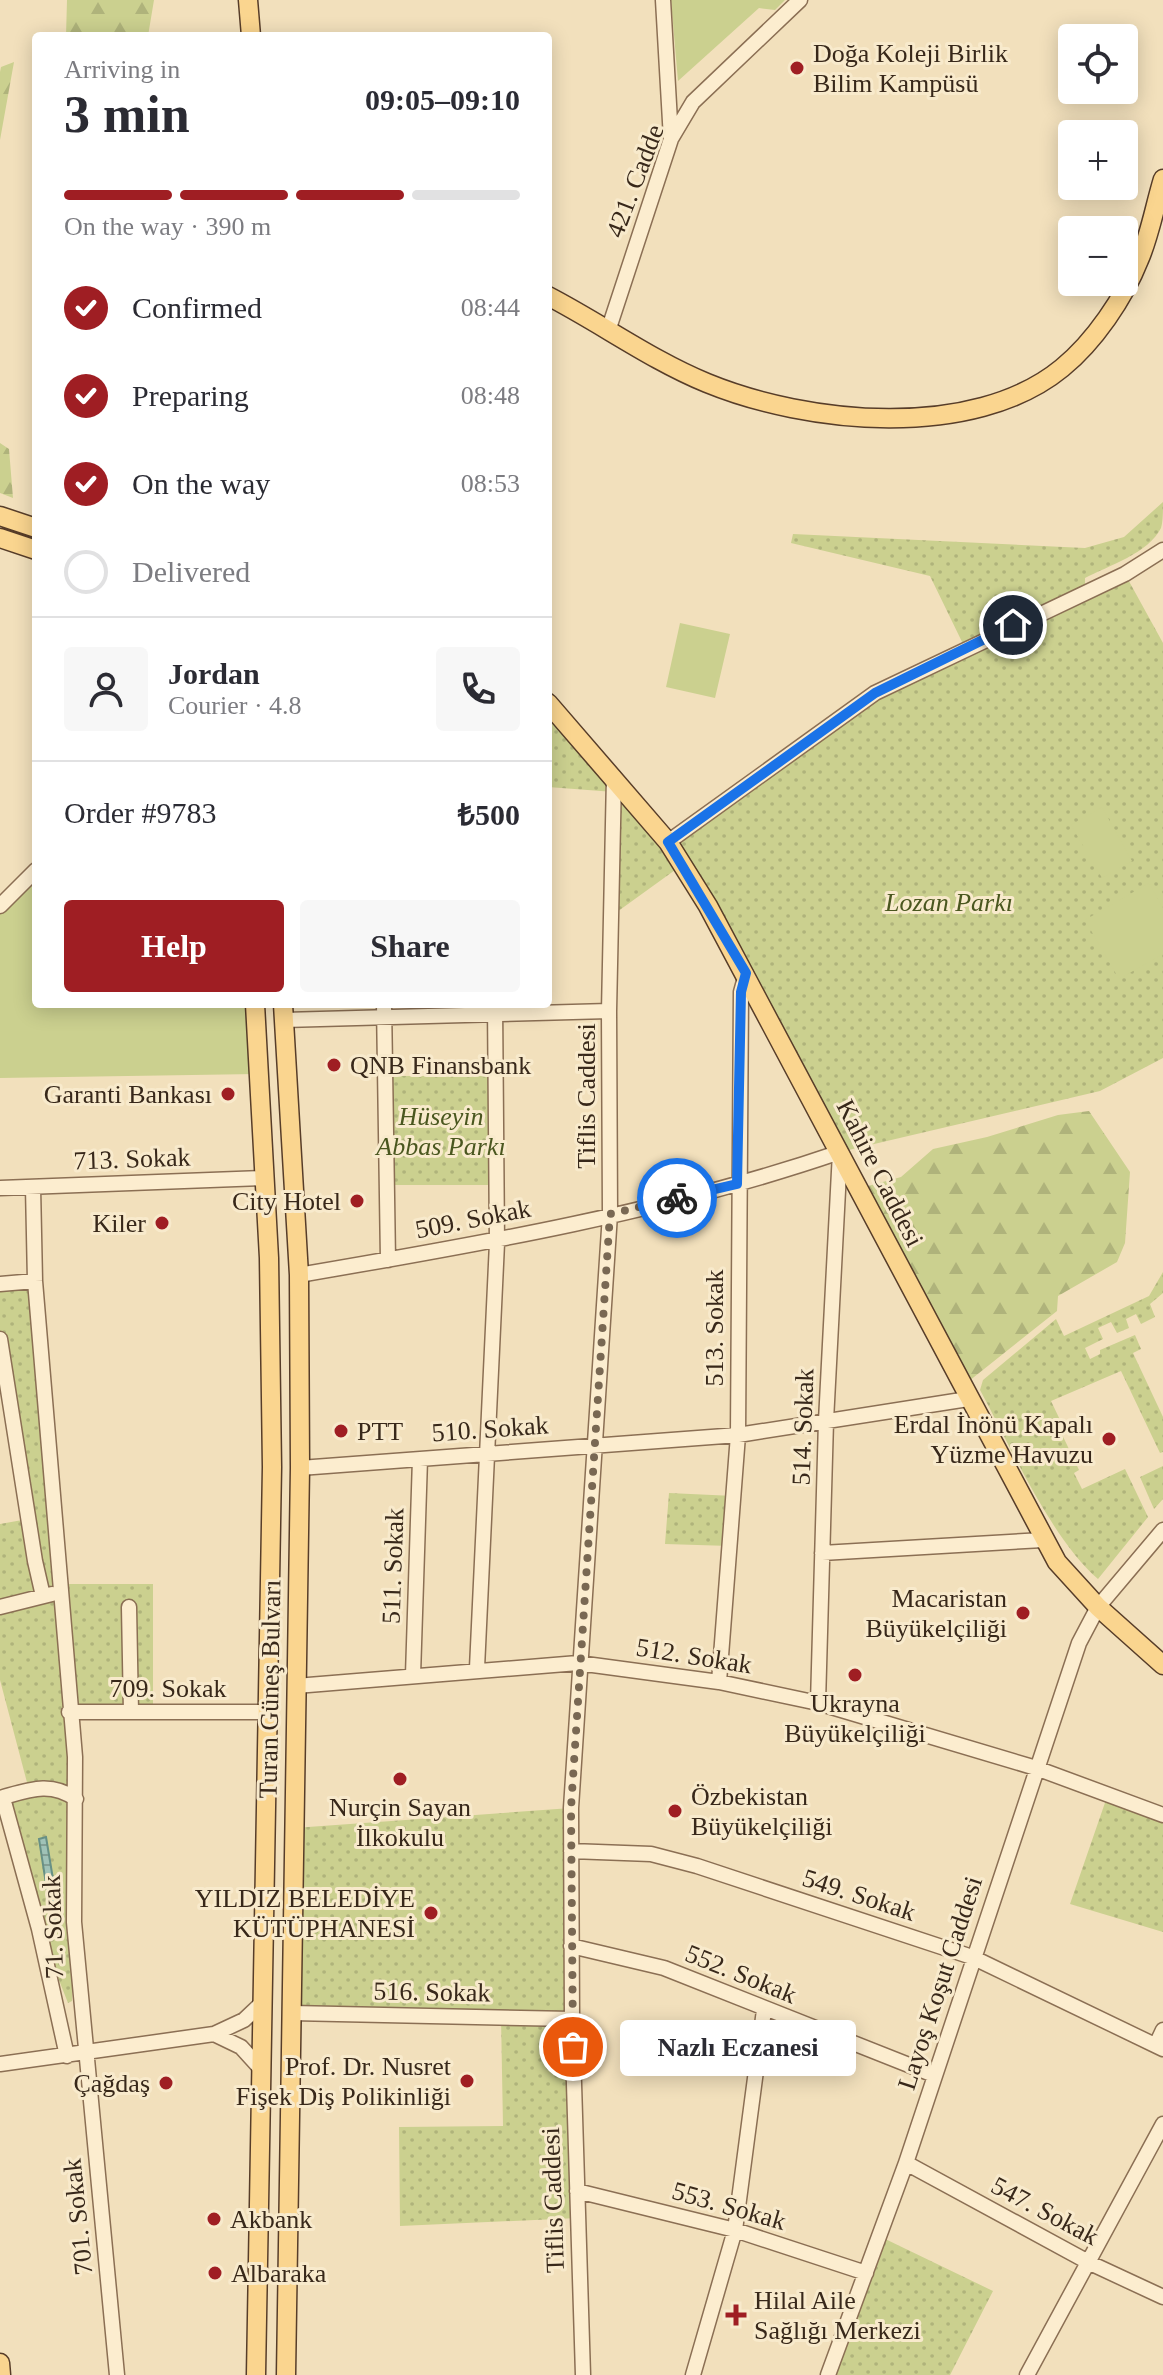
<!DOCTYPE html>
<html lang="en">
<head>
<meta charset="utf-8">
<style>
  :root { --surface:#fff; --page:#f7f7f7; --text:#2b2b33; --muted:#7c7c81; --line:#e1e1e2; --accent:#9f1e23 }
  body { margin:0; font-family:Georgia,serif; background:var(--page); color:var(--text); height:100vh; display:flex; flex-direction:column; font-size:30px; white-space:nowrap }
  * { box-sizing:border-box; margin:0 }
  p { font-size:26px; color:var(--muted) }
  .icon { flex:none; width:44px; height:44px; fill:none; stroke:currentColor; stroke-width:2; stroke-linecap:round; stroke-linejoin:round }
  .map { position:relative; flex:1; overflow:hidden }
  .details { position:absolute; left:32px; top:32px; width:520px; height:976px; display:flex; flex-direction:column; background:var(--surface); border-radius:8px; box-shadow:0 4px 20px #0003 }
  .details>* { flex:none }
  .buttons { position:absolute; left:1058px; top:24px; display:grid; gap:16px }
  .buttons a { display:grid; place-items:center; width:80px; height:80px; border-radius:8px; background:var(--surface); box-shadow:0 4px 20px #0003; font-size:40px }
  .pin { position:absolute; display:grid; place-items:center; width:68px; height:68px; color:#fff; margin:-34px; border:4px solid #fff; border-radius:50%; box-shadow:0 2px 8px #0007 }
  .courier { position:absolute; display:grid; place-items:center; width:80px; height:80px; margin:-40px; border:6px solid #1a73e8; border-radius:50%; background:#fff; color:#222; box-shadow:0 2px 10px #0007 }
  .bubble { position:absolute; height:56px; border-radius:8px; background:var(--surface); box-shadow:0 4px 20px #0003; font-size:26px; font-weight:800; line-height:56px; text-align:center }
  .overview em { font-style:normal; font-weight:800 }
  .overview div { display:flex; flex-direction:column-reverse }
  .overview { display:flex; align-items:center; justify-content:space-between; height:136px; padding:0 32px }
  h1 { font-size:52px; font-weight:800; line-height:60px }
  .bar { display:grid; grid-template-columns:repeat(4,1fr); gap:12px 8px; align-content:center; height:96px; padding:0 32px }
  .bar i { height:10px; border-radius:6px; background:var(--line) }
  .bar .active { background:var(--accent) }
  .bar p { grid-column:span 4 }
  .line { display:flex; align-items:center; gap:20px; padding:0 32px; border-top:2px solid var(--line) }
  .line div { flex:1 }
  .round { display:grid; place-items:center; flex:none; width:84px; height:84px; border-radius:8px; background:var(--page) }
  ol { padding:0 32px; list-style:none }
  li { display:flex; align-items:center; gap:24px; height:88px }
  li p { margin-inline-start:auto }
  li .icon { padding:8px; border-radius:50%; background:var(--accent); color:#fff; stroke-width:4 }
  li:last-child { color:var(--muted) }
  li i { width:44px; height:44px; border:4px solid var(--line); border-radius:50% }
  .action { display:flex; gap:16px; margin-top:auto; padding:16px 32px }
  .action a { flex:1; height:92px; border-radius:8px; background:var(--accent); color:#fff; font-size:32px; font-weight:800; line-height:92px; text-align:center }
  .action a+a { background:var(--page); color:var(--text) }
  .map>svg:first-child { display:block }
</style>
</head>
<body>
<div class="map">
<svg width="1163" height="2375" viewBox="0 0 1163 2375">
  <defs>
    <pattern id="grass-dots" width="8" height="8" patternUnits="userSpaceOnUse" patternTransform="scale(2)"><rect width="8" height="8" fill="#cbd08f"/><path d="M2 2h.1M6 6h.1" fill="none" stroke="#afb37b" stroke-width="1.8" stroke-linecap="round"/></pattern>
    <pattern id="forest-firs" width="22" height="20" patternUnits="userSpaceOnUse" patternTransform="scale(2)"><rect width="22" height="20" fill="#cbd08f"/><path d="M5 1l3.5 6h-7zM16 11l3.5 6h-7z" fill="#afb37b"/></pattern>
    <pattern id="water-rules" width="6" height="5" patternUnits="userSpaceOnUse" patternTransform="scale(2)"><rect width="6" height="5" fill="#a0c2b7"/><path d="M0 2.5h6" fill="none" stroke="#839e94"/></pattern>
  </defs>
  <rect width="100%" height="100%" fill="#f2e0bc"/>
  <!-- grass -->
  <path fill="url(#grass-dots)" d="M1163,502C1163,510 1163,522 1161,528C1149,553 1108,566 1085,578V590L1125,574L1163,643V1058L1100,1091L840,1152L682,865L610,917L614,792L548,787V703L668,842L875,693L965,648L930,576L791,543L793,534L1085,548L1124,537Z
    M385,1076H495L496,1185H387Z
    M1163,1272V1293L1150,1304L1155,1317L1141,1324L1136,1314L1126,1319L1129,1328L1117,1333L1111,1322L1098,1328L1103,1339L1085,1348L1090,1359L1100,1354V1350L1135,1335L1141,1349L1133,1353L1163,1417V1452L1160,1453L1121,1371L1051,1401L1061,1422L1057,1424L1079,1470L1074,1473L1082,1489L1125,1469L1148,1517L1098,1579C1051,1539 1010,1445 980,1390L983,1380L1056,1319L1064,1336L1149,1296Z
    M35,1281L60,1584H153V1712H70L76,1799L72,2001L68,2003L39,1929L3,1798L29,1790L0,1680V1524L28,1519L0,1339V1284Z
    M1163,1466V1499L1154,1509L1140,1477Z
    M669,1493L734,1496L730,1546L665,1544Z
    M1108,1794L1163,1818V1932L1070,1904Z
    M571,1808L578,2218L400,2226L399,2127L503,2126L501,2017L292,2013L294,1828Z
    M879,2236L993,2291L950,2375H828Z"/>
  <!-- forest -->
  <path fill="url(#forest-firs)" d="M67,0H154L148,36H66Z
    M14,62L0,140V72L1,67Z
    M0,443L9,449L13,498L0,493Z
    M1089,1111L1130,1172L1125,1243L1117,1262L1058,1296L1057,1311L969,1381L868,1186L901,1177L933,1149L987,1137L1058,1115Z"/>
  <!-- garden -->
  <path fill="#cbd08f" d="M671,0H785L775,10L759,8L678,81Z
    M36,65V512L32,511Z
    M680,623L730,634L715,698L666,687Z
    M1102,807L1132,861L1102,878L1071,825Z
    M36,870V1004H255L259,1074L0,1078V906Z
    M1149,883L1163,908V954L1119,979L1085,920Z"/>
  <!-- water -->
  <path fill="url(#water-rules)" stroke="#679085" stroke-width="2" d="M46,1837L61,1927L53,1929L39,1839Z"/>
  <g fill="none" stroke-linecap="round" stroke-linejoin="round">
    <!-- minor casing -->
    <g stroke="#8b6f54" stroke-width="17">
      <path id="minor" d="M663,0L671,139
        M609,328L671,139L693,102L800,0
        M668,842L875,693L1125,574L1163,550
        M0,906L36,870
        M384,1004L388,1260
        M284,1020L609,1011
        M33,1187L35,1281L75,1757L74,1922L117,2375
        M0,1188L265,1178
        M299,1275C481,1244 665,1212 840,1152L826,1421L818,1703
        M0,1284L35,1281
        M0,1339L35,1561L43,1596
        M300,1468L738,1435L968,1399
        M822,1553L1043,1540
        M0,1607L52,1594
        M129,1607L131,1712
        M477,1668L497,1243L495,1004
        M413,1675L420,1459
        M719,1682L738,1435L741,992L746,974
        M296,1686L578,1663L719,1682L818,1703L1036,1768L1163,1815
        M69,1712H267
        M0,1798C29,1790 50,1781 76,1799
        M3,1798L39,1929L67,2056
        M571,1851L651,1854L697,1866L972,1957L1163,2049
        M571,1946L664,1968L934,2075
        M292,2013L572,2019
        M214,2034L241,2047L261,2069
        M1156,2045L1163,2030
        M0,2064L214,2034L244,2020L263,2002
        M906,2163L1090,2263L1163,2297
        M577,2191L735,2230L866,2273
        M583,2375L572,2019L571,1808L610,1214L609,1011L614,777
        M693,2375L735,2230L764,2010
        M828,2375L906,2163L1079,1643L1098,1607L1163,1530
        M1027,2375L1163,2124"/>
    </g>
    <!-- major casing -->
    <g stroke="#573d29" stroke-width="21">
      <path id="major" d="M248,0L251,36
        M548,296C602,324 651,360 707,383C807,424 973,441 1062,368C1094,342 1124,298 1139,260C1150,235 1155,205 1163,179
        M0,516L36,528
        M0,538L36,550
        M548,703L668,842L708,906L1057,1562L1098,1607L1163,1665
        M255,1004L269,1258L272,1467L256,2375
        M283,1004L299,1275L300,1468L286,2375
        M0,2363L1,2375"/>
    </g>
    <!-- minor -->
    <use href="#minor" stroke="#fcedcf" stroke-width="14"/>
    <!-- major -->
    <use href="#major" stroke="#fad58f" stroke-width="18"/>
  </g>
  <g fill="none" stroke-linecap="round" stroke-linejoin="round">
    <!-- done -->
    <path stroke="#796853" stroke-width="8" stroke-dasharray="0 14.4" d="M573,2047L571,1808L610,1214L677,1198"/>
    <!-- route -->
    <path stroke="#1a73e8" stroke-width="10" d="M677,1198L737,1184L741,992L746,973L668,842L875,693L1013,625"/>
  </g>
  <!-- markers -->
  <g fill="#9f1e23" stroke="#f8eacc" stroke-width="3">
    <circle cx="797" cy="68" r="8"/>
    <circle cx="334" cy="1065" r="8"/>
    <circle cx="228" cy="1094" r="8"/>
    <circle cx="357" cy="1201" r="8"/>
    <circle cx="162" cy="1223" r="8"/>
    <circle cx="341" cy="1431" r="8"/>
    <circle cx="1109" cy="1439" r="8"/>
    <circle cx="1023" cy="1613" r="8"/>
    <circle cx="855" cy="1675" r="8"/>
    <circle cx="400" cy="1779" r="8"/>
    <circle cx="675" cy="1811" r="8"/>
    <circle cx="431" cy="1913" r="8"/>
    <circle cx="467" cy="2081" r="8"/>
    <circle cx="166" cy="2083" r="8"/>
    <circle cx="214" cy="2219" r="8"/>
    <circle cx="215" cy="2273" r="8"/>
    <path d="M732 2303h8v8h8v8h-8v8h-8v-8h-8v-8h8z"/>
  </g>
  <g text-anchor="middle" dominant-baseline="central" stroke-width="6" stroke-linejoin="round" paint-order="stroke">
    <!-- poi labels -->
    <g font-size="26" fill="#38281a" stroke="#f8eacc" text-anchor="end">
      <text x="813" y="53" text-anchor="start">Doğa Koleji Birlik<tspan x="813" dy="30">Bilim Kampüsü</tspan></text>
      <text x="350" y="1065" text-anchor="start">QNB Finansbank</text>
      <text x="212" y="1094">Garanti Bankası</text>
      <text x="341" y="1201">City Hotel</text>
      <text x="146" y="1223">Kiler</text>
      <text x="1093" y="1424">Erdal İnönü Kapalı<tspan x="1093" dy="30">Yüzme Havuzu</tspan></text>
      <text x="357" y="1431" text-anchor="start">PTT</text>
      <text x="1007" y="1598">Macaristan<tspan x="1007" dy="30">Büyükelçiliği</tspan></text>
      <text x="855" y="1703" text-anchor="middle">Ukrayna<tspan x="855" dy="30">Büyükelçiliği</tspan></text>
      <text x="691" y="1796" text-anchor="start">Özbekistan<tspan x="691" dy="30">Büyükelçiliği</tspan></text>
      <text x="400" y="1807" text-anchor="middle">Nurçin Sayan<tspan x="400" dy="30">İlkokulu</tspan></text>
      <text x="415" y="1898">YILDIZ BELEDİYE<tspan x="415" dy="30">KÜTÜPHANESİ</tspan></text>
      <text x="451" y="2066">Prof. Dr. Nusret<tspan x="451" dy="30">Fişek Diş Polikinliği</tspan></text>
      <text x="150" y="2083">Çağdaş</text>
      <text x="230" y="2219" text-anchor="start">Akbank</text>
      <text x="231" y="2273" text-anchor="start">Albaraka</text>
      <text x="754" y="2300" text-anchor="start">Hilal Aile<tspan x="754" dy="30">Sağlığı Merkezi</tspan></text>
    </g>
    <!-- street labels -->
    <g font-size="26" fill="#38281a" stroke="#f8eacc">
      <text transform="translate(635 181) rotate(-69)">421. Cadde</text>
      <text transform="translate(586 1096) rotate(-90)">Tiflis Caddesi</text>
      <text transform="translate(132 1159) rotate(-2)">713. Sokak</text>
      <text transform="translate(880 1173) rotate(63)">Kahire Caddesi</text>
      <text transform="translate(473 1219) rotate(-11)">509. Sokak</text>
      <text transform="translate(714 1328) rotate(-90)">513. Sokak</text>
      <text transform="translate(803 1427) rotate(-88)">514. Sokak</text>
      <text transform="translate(490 1429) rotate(-4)">510. Sokak</text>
      <text transform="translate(393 1566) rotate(-88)">511. Sokak</text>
      <text transform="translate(694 1656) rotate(9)">512. Sokak</text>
      <text x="168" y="1688">709. Sokak</text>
      <text transform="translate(270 1689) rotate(-89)">Turan Güneş Bulvarı</text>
      <text transform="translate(859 1895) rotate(18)">549. Sokak</text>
      <text transform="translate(53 1927) rotate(-92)">71. Sokak</text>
      <text transform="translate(741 1974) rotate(22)">552. Sokak</text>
      <text transform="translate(940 1983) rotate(-72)">Layoş Koşut Caddesi</text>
      <text transform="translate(432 1992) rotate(1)">516. Sokak</text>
      <text transform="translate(553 2200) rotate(-92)">Tiflis Caddesi</text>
      <text transform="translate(729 2206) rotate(16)">553. Sokak</text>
      <text transform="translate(1045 2211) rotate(28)">547. Sokak</text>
      <text transform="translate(78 2217) rotate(-96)">701. Sokak</text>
    </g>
    <!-- park labels -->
    <g font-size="26" font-style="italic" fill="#4a571f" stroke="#f8eacc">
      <text x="949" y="902">Lozan Parkı</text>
      <text x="441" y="1116">Hüseyin<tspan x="441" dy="30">Abbas Parkı</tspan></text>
    </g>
  </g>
</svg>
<div class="buttons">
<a><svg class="icon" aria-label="locate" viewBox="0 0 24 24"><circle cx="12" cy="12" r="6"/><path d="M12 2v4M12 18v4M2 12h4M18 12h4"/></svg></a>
<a>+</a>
<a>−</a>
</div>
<div class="pin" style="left:573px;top:2047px;background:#ea580c"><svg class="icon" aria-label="bag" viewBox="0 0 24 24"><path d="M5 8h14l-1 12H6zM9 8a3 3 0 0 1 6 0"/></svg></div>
<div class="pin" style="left:1013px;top:625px;background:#1f2937"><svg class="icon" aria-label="home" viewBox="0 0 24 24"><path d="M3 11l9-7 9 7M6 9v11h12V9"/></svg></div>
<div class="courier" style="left:677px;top:1198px"><svg class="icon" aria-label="bike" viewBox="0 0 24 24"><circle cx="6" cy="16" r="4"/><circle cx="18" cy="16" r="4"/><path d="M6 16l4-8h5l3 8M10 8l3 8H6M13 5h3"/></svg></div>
<div class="bubble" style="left:620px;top:2020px;width:236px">Nazlı Eczanesi</div>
<section class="details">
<div class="overview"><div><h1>3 min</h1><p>Arriving in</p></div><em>09:05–09:10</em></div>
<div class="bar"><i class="active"></i><i class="active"></i><i class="active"></i><i></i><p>On the way · 390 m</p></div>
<ol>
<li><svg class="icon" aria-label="check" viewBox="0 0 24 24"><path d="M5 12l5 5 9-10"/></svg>Confirmed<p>08:44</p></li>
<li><svg class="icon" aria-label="check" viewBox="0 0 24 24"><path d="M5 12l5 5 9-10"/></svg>Preparing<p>08:48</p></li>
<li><svg class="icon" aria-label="check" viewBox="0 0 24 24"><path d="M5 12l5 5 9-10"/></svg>On the way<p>08:53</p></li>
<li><i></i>Delivered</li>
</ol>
<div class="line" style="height:144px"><a class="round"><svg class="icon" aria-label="person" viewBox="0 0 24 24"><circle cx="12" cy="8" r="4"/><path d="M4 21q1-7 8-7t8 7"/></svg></a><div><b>Jordan</b><p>Courier · 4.8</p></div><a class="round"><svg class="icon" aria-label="phone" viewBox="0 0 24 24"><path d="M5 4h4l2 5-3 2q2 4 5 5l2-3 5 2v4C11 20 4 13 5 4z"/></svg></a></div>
<div class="line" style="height:104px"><div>Order #9783</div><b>₺500</b></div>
<div class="action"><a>Help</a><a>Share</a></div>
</section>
</div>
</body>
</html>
